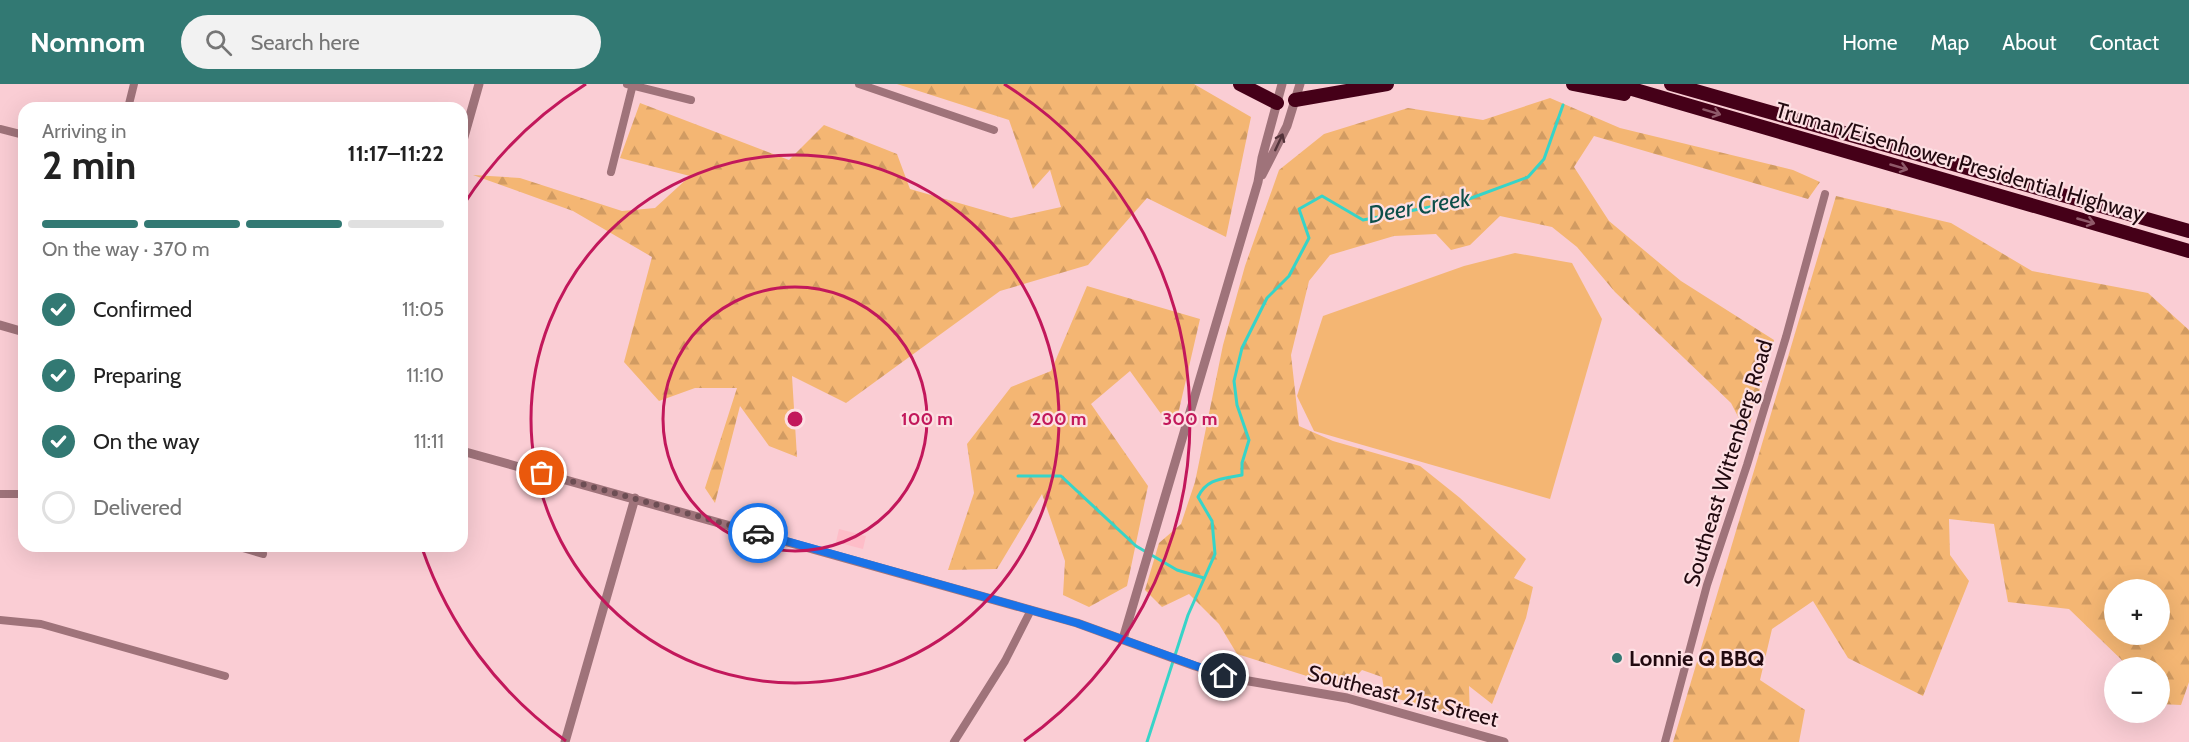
<!DOCTYPE html>
<html lang="en">
<head>
<meta charset="utf-8">
<style>
  :root { --surface:#fff; --page:#f2f2f2; --text:#222; --muted:#767676; --line:#e0e0e0; --accent:#327973 }
  body { margin:0; font-family:Cabin,sans-serif; background:var(--page); color:var(--text); height:100vh; display:flex; flex-direction:column; font-size:22px; white-space:nowrap }
  * { box-sizing:border-box; margin:0 }
  p { font-size:20px; color:var(--muted) }
  .icon { flex:none; width:33px; height:33px; fill:none; stroke:currentColor; stroke-width:2; stroke-linecap:round; stroke-linejoin:round }
  .map { position:relative; flex:1; overflow:hidden }
  .panel { position:absolute; left:18px; top:18px; width:450px; height:450px; display:flex; flex-direction:column; background:var(--surface); border-radius:18px; box-shadow:0 6px 24px #0002 }
  .panel>* { flex:none }
  .tools { position:absolute; left:2104px; top:495px; display:grid; gap:12px }
  .tools a { display:grid; place-items:center; width:66px; height:66px; border-radius:50%; background:var(--surface); box-shadow:0 6px 24px #0002; font-size:30px }
  .pin { position:absolute; display:grid; place-items:center; width:51px; height:51px; color:#fff; margin:-26px; border:3px solid #fff; border-radius:50%; box-shadow:0 2px 6px #0007 }
  .courier { position:absolute; display:grid; place-items:center; width:60px; height:60px; margin:-30px; border:4px solid #1a73e8; border-radius:50%; background:#fff; color:#222; box-shadow:0 2px 8px #0007 }
  .head em { font-style:normal; font-weight:800 }
  .head div { display:flex; flex-direction:column-reverse }
  .head { display:flex; align-items:center; justify-content:space-between; height:102px; padding:0 24px }
  h1 { font-size:39px; font-weight:800; line-height:45px }
  .bar { display:grid; grid-template-columns:repeat(4,1fr); gap:9px 6px; align-content:center; height:72px; padding:0 24px }
  .bar i { height:8px; border-radius:4px; background:var(--line) }
  .bar .on { background:var(--accent) }
  .bar p { grid-column:span 4 }
  ol { padding:0 24px; list-style:none }
  li { display:flex; align-items:center; gap:18px; height:66px }
  li p { margin-inline-start:auto }
  li .icon { padding:6px; border-radius:50%; background:var(--accent); color:#fff; stroke-width:4 }
  li:last-child { color:var(--muted) }
  li i { width:33px; height:33px; border:3px solid var(--line); border-radius:50% }
  header { display:flex; align-items:center; gap:36px; box-sizing:border-box; height:84px; padding:0 30px; background:var(--accent); color:#fff }
  header strong { font-size:28px }
  nav { display:flex; gap:33px; margin-inline-start:auto; font-size:21px }
  .search { width:420px; height:54px; background:var(--page); display:flex; align-items:center; gap:15px; box-sizing:border-box; padding:0 21px; border-radius:33px; color:var(--muted); font-size:22px }
  .map>svg:first-child { display:block }
</style>
</head>
<body>
<header>
<strong>Nomnom</strong>
<div class="search"><svg class="icon" aria-label="search" viewBox="0 0 24 24"><circle cx="10" cy="10" r="6"/><path d="M15 15l6 6"/></svg>Search here</div>
<nav><a>Home</a><a>Map</a><a>About</a><a>Contact</a></nav>
</header>
<div class="map">
<svg width="2189" height="658" viewBox="0 0 2189 658">
  <defs>
    <pattern id="forest-firs" width="22" height="20" patternUnits="userSpaceOnUse" patternTransform="scale(1.5)"><rect width="22" height="20" fill="#f4b673"/><path d="M5 1l3.5 6h-7zM16 11l3.5 6h-7z" fill="#d19b62"/></pattern>
  </defs>
  <rect width="100%" height="100%" fill="#facdd4"/>
  <!-- built -->
  <path fill="#febdc8" d="M839,445L866,452L863,465L836,458Z"/>
  <!-- forest -->
  <path fill="url(#forest-firs)" fill-rule="evenodd" d="M897,0H1194L1251,33L1226,153L1147,114L1088,181L1000,207L846,319L792,292L797,373L769,362L740,322L715,419L705,404L737,304H695L659,317L624,278L652,173L573,127L473,91L520,94L622,127L655,124L690,92L620,74L640,19L789,76L824,41L897,70L910,105L1011,134L1061,123L1050,86L1033,105L1009,36Z
    M1550,14L1620,44L1793,86L1820,98L1808,115L1594,52L1574,83L1609,137L1681,197L1774,256L1747,350L1731,319L1615,208L1577,163L1552,143L1500,132L1470,161L1451,166L1436,150L1394,152L1330,171L1309,197L1291,271L1299,342L1333,357L1420,382L1460,414L1526,475L1514,494L1533,503L1526,534L1492,620L1469,602L1470,636L1385,611L1382,593L1362,586L1345,604L1237,570L1219,540L1189,510L1162,523L1145,506L1159,459L1181,440L1195,398L1223,261L1245,182L1279,86L1324,50L1408,24L1483,36Z
    M1836,112L1951,139L2032,187L2148,209L2189,246V598L2181,621L2160,620V584L2129,583L2069,525L2008,518L1994,440L1949,435L1950,471L1969,497L1923,612L1848,574L1813,517L1772,545L1760,596L1805,626L1799,658H1673ZM2115,506H2160V550H2115Z
    M1087,202L1200,235L1176,339L1164,334L1130,287L1091,320L1148,402L1127,502L1089,523L1063,511L1065,477L1042,410L997,485L948,486L974,409L967,360L1011,303L1051,287Z"/>
  <!-- park -->
  <path fill="#f4b673" d="M1515,169L1572,179L1602,235L1550,415L1314,347L1297,312L1323,232L1464,182Z"/>
  <g fill="none" stroke-linecap="round" stroke-linejoin="round">
    <!-- stream -->
    <path stroke="#37d4c8" stroke-width="3" d="M1018,392H1061L1136,462L1177,486L1204,494
      M1147,658L1188,531L1215,470L1212,437L1198,413C1207,394 1223,395 1242,391V379L1249,356L1237,321L1234,297L1242,264L1267,214L1289,192L1309,154L1299,125L1322,112L1363,136L1466,116L1528,93L1544,75L1563,21"/>
    <!-- minor -->
    <path stroke="#9f737a" stroke-width="8" d="M627,0L691,16
      M859,0L994,46
      M128,24L134,0
      M0,45L24,51
      M611,88L633,0
      M0,410H24
      M236,462L263,470
      M0,536L41,540L225,592
      M954,658L1005,577L1031,526
      M1665,658L1707,501L1747,381L1786,253L1825,110"/>
    <!-- tertiary -->
    <path stroke="#9f737a" stroke-width="9" d="M462,60L479,0
      M1262,91L1287,42L1300,0
      M0,241L24,248
      M462,367L1077,539L1195,582L1237,595L1347,614L1504,658
      M1123,555L1258,98L1262,74L1282,0
      M565,658L635,414"/>
    <!-- motorway -->
    <path stroke="#450018" stroke-width="14" d="M1240,0L1277,19
      M1573,0L1624,10
      M1615,0L2189,167
      M1671,0L2189,147
      M1295,16L1387,0"/>
  </g>
  <!-- one-way arrows -->
  <defs><path id="oneway-shaft" d="M-6 0H5M1.5-3L5.5 0L1.5 3" fill="none" stroke-width="1.6" stroke-linecap="round" stroke-linejoin="round" transform="scale(1.5)"/></defs>
  <g stroke="#8f5969">
    <use href="#oneway-shaft" transform="translate(1712 28) rotate(17)"/>
    <use href="#oneway-shaft" transform="translate(1899 83) rotate(16)"/>
    <use href="#oneway-shaft" transform="translate(2086 137) rotate(16)"/>
  </g>
  <use stroke="#53333a" href="#oneway-shaft" transform="translate(1279 58) rotate(-65)"/>
  <g fill="none" stroke-linecap="round" stroke-linejoin="round">
    <!-- done -->
    <path stroke="#6d4e54" stroke-width="6" stroke-dasharray="0 10.8" d="M542,389L758,449"/>
    <!-- route -->
    <path stroke="#1a73e8" stroke-width="8" d="M758,449L1077,539L1224,592"/>
  </g>
  <!-- distance rings -->
  <g fill="none" stroke="#c2185b" stroke-width="3">
    <circle cx="795" cy="335" r="132"/>
    <circle cx="795" cy="335" r="264"/>
    <path d="M566 657A395 395 0 0 1 422 464M464 120A395 395 0 0 1 586 0M1004 0A395 395 0 0 1 1024 657"/>
  </g>
  <!-- markers -->
  <circle fill="#327973" stroke="#fddfe3" stroke-width="2" cx="1617" cy="574" r="6"/>
  <g text-anchor="middle" dominant-baseline="central" stroke-width="4.5" stroke-linejoin="round" paint-order="stroke">
    <!-- street labels -->
    <g font-size="22" fill="#21090f" stroke="#fddfe3">
      <text transform="translate(1960 78) rotate(16)">Truman/Eisenhower Presidential Highway</text>
      <text transform="translate(1728 379) rotate(-73)">Southeast Wittenberg Road</text>
      <text transform="translate(1403 612) rotate(14)">Southeast 21st Street</text>
    </g>
    <!-- poi labels -->
    <g font-size="22" font-weight="bold" fill="#21090f" stroke="#fddfe3" text-anchor="start">
      <text x="1629" y="574">Lonnie Q BBQ</text>
    </g>
    <!-- water labels -->
    <g font-size="24" font-style="italic" fill="#0d4f4a" stroke="#fddfe3">
      <text transform="translate(1419 122) rotate(-10)">Deer Creek</text>
    </g>
  </g>
  <circle cx="795" cy="335" r="9" fill="#c2185b" stroke="#fddfe3" stroke-width="3"/>
  <g font-size="18" text-anchor="middle" font-weight="bold" fill="#c2185b" stroke="#fddfe3" stroke-width="4.5" stroke-linejoin="round" paint-order="stroke">
    <text x="927" y="341">100 m</text>
    <text x="1059" y="341">200 m</text>
    <text x="1190" y="341">300 m</text>
  </g>
</svg>
<div class="tools">
<a>+</a>
<a>−</a>
</div>
<div class="pin" style="left:542px;top:389px;background:#ea580c"><svg class="icon" aria-label="bag" viewBox="0 0 24 24"><path d="M5 8h14l-1 12H6zM9 8a3 3 0 0 1 6 0"/></svg></div>
<div class="pin" style="left:1224px;top:592px;background:#1f2937"><svg class="icon" aria-label="home" viewBox="0 0 24 24"><path d="M3 11l9-7 9 7M6 9v11h12V9"/></svg></div>
<div class="courier" style="left:758px;top:449px"><svg class="icon" aria-label="car" viewBox="0 0 24 24"><path d="M5 17H2v-5l4-1 3-4h7l3 4 3 1v5h-3M9 17h6M6 11h13"/><circle cx="7" cy="17" r="2"/><circle cx="17" cy="17" r="2"/></svg></div>
<section class="panel">
<div class="head"><div><h1>2 min</h1><p>Arriving in</p></div><em>11:17–11:22</em></div>
<div class="bar"><i class="on"></i><i class="on"></i><i class="on"></i><i></i><p>On the way · 370 m</p></div>
<ol>
<li><svg class="icon" aria-label="check" viewBox="0 0 24 24"><path d="M5 12l5 5 9-10"/></svg>Confirmed<p>11:05</p></li>
<li><svg class="icon" aria-label="check" viewBox="0 0 24 24"><path d="M5 12l5 5 9-10"/></svg>Preparing<p>11:10</p></li>
<li><svg class="icon" aria-label="check" viewBox="0 0 24 24"><path d="M5 12l5 5 9-10"/></svg>On the way<p>11:11</p></li>
<li><i></i>Delivered</li>
</ol>
</section>
</div>
</body>
</html>
